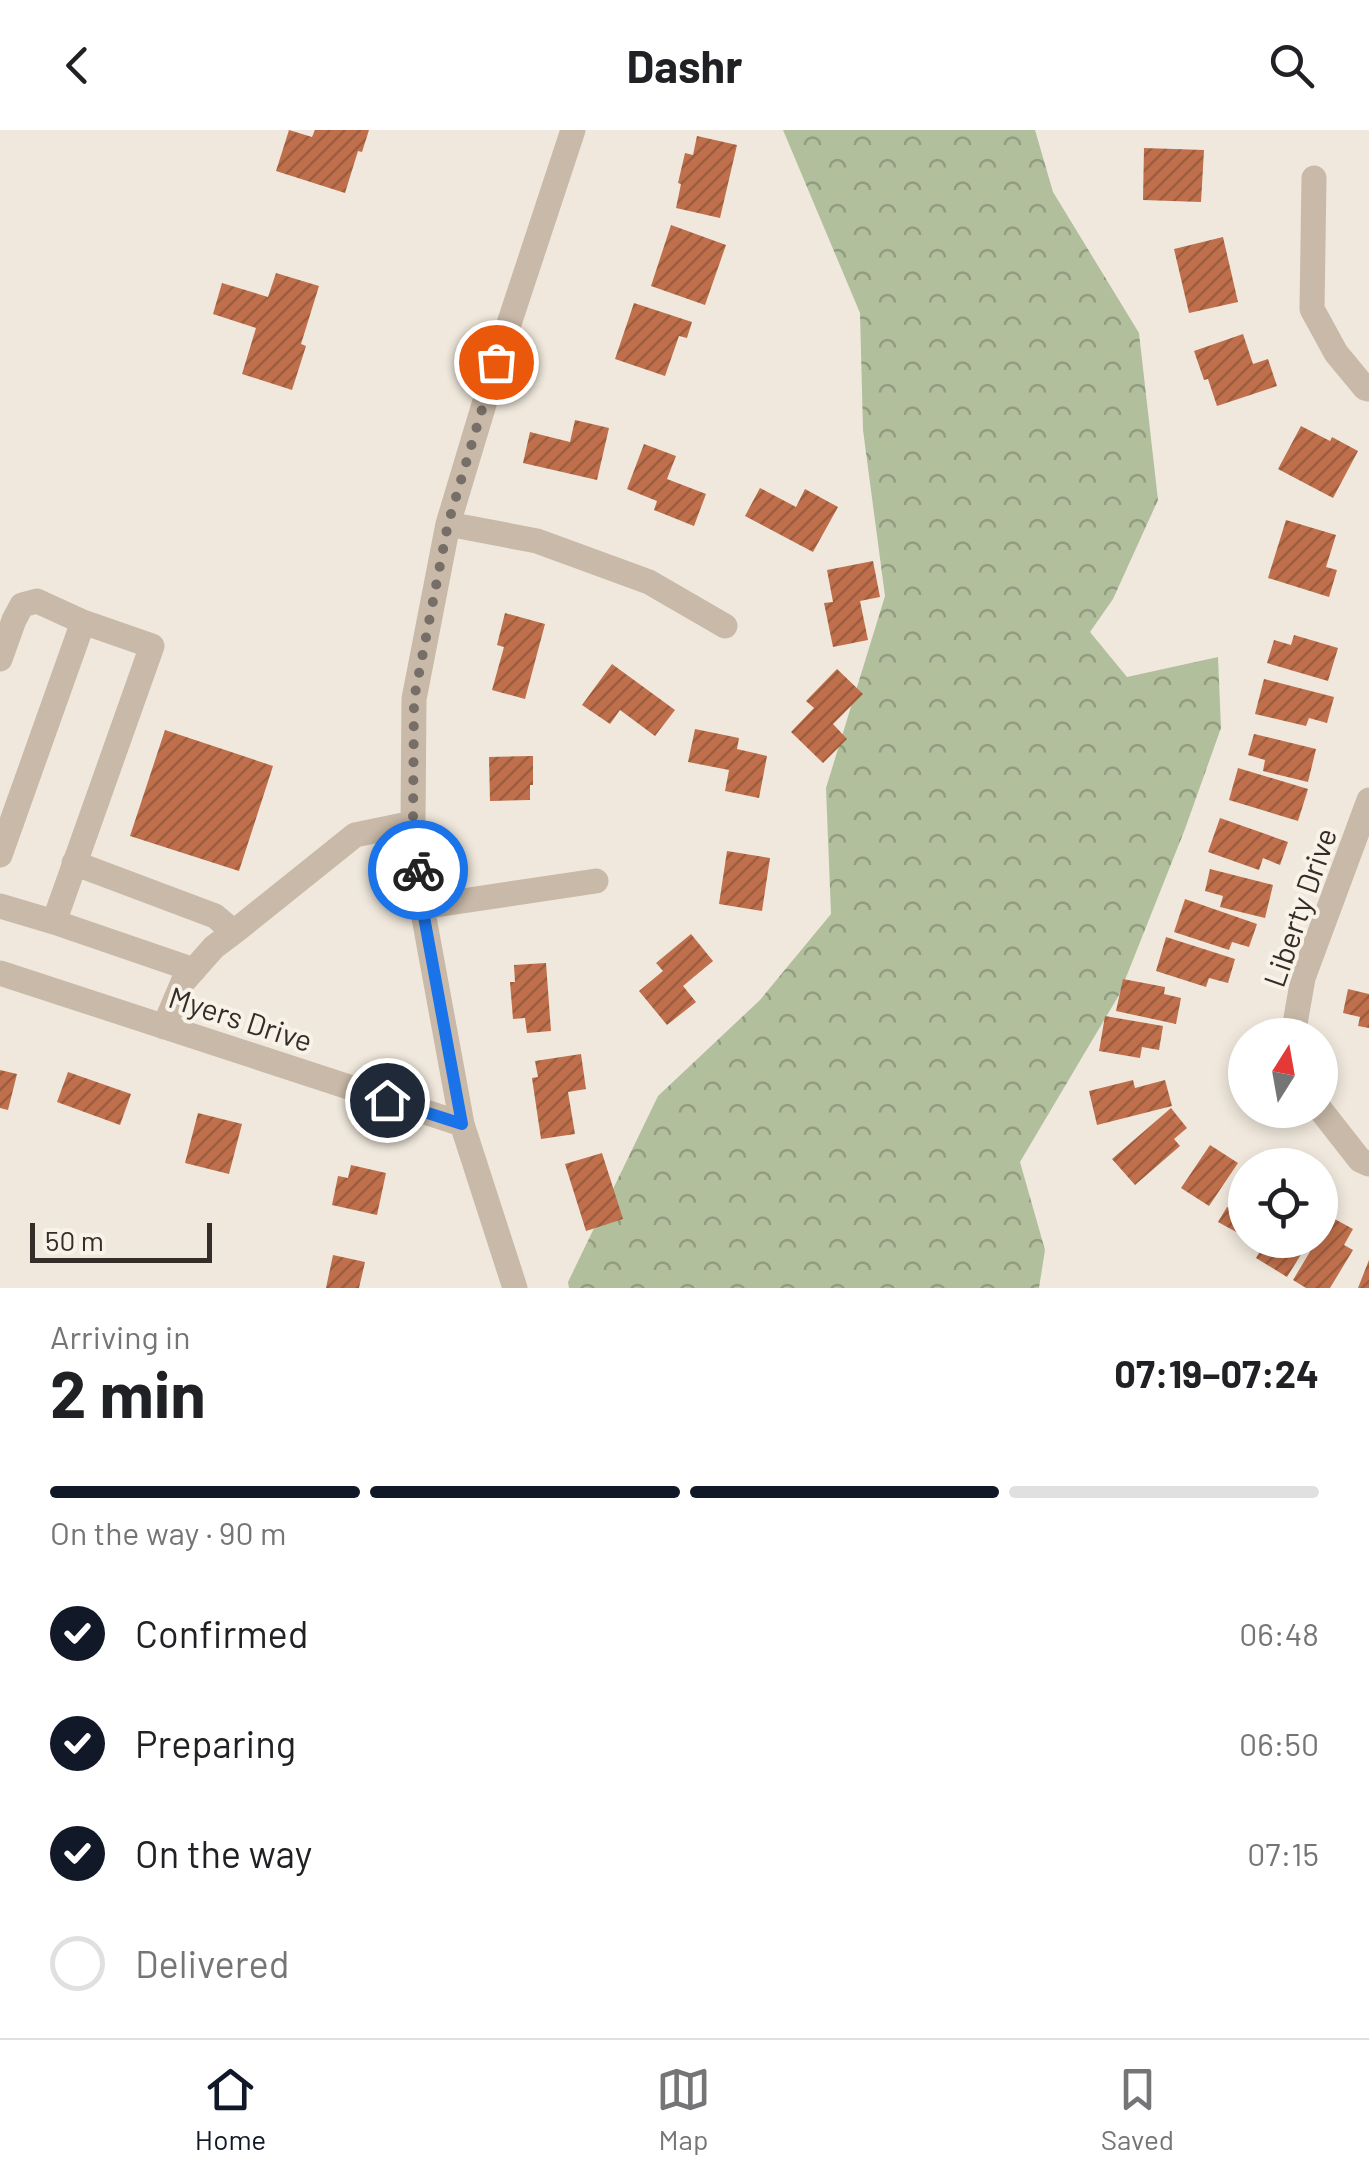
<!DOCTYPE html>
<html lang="en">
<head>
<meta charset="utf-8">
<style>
  :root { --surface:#fff; --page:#f6f6f6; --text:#202124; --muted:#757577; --line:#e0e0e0; --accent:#111827 }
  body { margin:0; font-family:Barlow,sans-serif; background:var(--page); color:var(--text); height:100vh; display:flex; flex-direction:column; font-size:38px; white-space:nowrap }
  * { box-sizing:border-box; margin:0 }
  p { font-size:32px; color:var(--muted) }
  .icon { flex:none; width:55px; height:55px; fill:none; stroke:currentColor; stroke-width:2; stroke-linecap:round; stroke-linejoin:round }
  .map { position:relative; height:1158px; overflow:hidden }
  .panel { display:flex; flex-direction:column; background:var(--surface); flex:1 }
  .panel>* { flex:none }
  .needle { width:65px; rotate:11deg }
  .fabs { position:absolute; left:1228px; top:888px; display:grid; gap:20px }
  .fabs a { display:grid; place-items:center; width:110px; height:110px; border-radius:50%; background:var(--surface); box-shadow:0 5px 15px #0003; font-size:50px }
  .scale { position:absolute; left:30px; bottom:25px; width:182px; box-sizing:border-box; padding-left:10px; border:5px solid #352d28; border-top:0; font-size:28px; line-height:35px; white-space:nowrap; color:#352d28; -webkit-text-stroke:8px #f8f2e8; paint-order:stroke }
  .pin { position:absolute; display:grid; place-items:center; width:85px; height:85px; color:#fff; margin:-42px; border:5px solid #fff; border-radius:50%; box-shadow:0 2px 10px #0007 }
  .courier { position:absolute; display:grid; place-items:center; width:100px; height:100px; margin:-50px; border:8px solid #1a73e8; border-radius:50%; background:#fff; color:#222; box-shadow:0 2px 12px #0007 }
  .overview em { font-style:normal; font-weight:700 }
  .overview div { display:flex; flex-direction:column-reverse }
  .overview { display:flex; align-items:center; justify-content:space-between; height:170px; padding:0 50px }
  h1 { font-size:65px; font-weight:700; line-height:75px }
  .bar { display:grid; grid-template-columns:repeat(4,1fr); gap:15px 10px; align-content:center; height:120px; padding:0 50px }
  .bar i { height:12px; border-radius:8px; background:var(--line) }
  .bar .on { background:var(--accent) }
  .bar p { grid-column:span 4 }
  ol { padding:0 50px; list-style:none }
  li { display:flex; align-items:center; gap:30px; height:110px }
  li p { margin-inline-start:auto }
  li .icon { padding:10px; border-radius:50%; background:var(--accent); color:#fff; stroke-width:4 }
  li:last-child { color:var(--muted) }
  li i { width:55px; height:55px; border:5px solid var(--line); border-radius:50% }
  header { display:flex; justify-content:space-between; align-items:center; height:130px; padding:0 50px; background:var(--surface); font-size:45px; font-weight:700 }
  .tab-bar { display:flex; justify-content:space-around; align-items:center; height:140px; border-top:2px solid var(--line); background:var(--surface); font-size:28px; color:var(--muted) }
  .tab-bar a { display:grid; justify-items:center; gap:5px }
  .tab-bar .on { color:var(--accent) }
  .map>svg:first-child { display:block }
</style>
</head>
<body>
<header><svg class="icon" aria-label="back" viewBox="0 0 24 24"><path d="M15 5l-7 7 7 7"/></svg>Dashr<svg class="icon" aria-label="search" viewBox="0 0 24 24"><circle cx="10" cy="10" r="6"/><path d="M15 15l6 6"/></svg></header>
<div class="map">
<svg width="1369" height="1158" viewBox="0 0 1369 1158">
  <defs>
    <pattern id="forest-crowns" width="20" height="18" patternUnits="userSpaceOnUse" patternTransform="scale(2.5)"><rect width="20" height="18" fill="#b1bf9d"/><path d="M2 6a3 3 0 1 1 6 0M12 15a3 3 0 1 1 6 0" fill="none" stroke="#919c80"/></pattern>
    <pattern id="building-hatch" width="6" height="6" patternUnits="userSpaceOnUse" patternTransform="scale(2.5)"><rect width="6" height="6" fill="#bf6f4b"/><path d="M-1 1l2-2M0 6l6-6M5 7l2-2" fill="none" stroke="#9c5c3e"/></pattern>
  </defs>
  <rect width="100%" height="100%" fill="#f0e8dc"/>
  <!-- forest -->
  <path fill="url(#forest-crowns)" d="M783,0H1035L1053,62L1139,203L1158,370L1113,469L1090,502L1127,547L1218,527L1221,598L1185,699L1119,865L1020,1032L1045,1120L1039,1158H569L568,1152L658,966L760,870L831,784L826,658L885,466L863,300L860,183Z"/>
  <!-- building -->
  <path fill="url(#building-hatch)" d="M289,0L312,7L315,0H369L362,22L358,21L345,63L276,41Z
    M697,6L737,15L720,88L676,78L681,54L678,53L685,23L693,25Z
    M1144,18L1204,20L1201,72L1143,70Z
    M671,95L726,115L705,175L651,156Z
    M1223,107L1238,172L1189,183L1174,119Z
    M276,143L319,156L301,214L306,216L292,260L242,244L256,198L213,184L222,153L268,167Z
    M634,173L692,192L687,208L679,206L665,246L615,229Z
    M1243,204L1253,234L1268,229L1277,256L1217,276L1208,249L1204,250L1194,221Z
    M575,290L609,298L597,350L523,333L530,302L570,312Z
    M1301,296L1330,311L1332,307L1358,321L1333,368L1278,339Z
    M644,314L676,326L667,349L706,364L694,396L654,380L657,371L627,359Z
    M760,358L796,377L805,359L838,377L813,422L745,386Z
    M1286,390L1336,405L1326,437L1337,440L1329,467L1268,448Z
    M873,431L880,467L860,471L868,510L833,517L824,473L833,472L827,440Z
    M505,483L545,494L525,569L492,560L504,517L497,515Z
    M1294,505L1338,518L1328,551L1267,533L1274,510L1291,515Z
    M612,534L675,580L655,606L620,580L610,594L582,575Z
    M837,539L863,564L833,594L847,609L823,633L791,602L814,578L806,571Z
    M1264,549L1334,567L1327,593L1309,588L1306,596L1255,584Z
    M695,599L739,608L737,619L767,626L759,668L725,661L729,640L688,632Z
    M165,600L273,636L239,741L130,706Z
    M1254,604L1316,619L1308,652L1263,641L1265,630L1248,625Z
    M533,626V655H530V670L490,671L489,627Z
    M1238,638L1308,659L1298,691L1229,670Z
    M1220,688L1288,712L1280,735L1263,728L1259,740L1208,722Z
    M727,721L770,728L762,781L719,774Z
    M1210,739L1273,755L1265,788L1220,777L1223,766L1205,761Z
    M1185,769L1257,794L1249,817L1232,812L1229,820L1174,802Z
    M691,804L713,831L683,856L696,872L667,895L639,861L663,841L656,833Z
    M1166,807L1235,829L1228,853L1209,848L1206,857L1156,841Z
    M546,833L551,901L527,903L525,888L513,889L510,852H515L514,835Z
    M1123,849L1165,857L1164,864L1181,868L1176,894L1116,881Z
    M1348,859L1369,864V898L1358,896L1360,887L1343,883Z
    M1105,886L1163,896L1159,920L1142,917L1140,928L1099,921Z
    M581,924L586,959L568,962L575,1004L541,1009L532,948L538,947L535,931Z
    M0,940L17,944L8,980L0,978Z
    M68,942L131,964L120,995L57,972Z
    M1133,950L1135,958L1165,950L1172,976L1097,995L1089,961Z
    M1171,978L1187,998L1174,1009L1180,1016L1135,1055L1112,1029Z
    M198,983L242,994L229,1044L185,1033Z
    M1210,1015L1238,1033L1209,1076L1181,1058Z
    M602,1023L623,1089L586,1101L565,1034Z
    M351,1035L386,1043L377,1085L332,1075L338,1046L348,1048Z
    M1245,1052V1095L1240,1104L1218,1092L1227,1077L1230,1078Z
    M1331,1087L1353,1099L1344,1115L1353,1120L1330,1158H1306L1293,1150L1317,1110H1320V1105Z
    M1267,1110H1310L1287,1147L1256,1128Z
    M333,1125L365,1132L359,1158H326Z
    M1369,1130V1158H1358Z"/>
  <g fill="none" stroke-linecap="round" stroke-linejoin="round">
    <!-- minor -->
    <path stroke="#c8b9a8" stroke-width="25" d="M1314,48L1312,179L1336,223L1365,258L1369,259
      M448,394L537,411L649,452L725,496
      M0,529L14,490L22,475L37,471L83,492
      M0,725L83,492L152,516L54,792L194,840
      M74,733L215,786L234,802
      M0,776L54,792
      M422,777L596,751
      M0,843L462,994
      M164,897L183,852L214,817L234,802L355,705L413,693
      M1293,905L1303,848L1369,670
      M1320,979L1360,1030L1369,1034
      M515,1158L462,994L422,777L413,693L414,569L448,394L500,221L573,0"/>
  </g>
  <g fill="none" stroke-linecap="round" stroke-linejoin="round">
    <!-- done -->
    <path stroke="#766e67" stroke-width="10" stroke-dasharray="0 18" d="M418,740L413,693L414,569L448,394L496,232"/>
    <!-- route -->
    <path stroke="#1a73e8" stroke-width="12" d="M387,970L462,994L422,776L418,740"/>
  </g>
  <g text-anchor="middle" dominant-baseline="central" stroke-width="8" stroke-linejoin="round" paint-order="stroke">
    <!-- street labels -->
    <g font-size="30" fill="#352d28" stroke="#f8f2e8">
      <text transform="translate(1299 777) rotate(-71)">Liberty Drive</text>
      <text transform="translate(241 888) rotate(18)">Myers Drive</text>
    </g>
  </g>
</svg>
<div class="fabs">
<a><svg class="needle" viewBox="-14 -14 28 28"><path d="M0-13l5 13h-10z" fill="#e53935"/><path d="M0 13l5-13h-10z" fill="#757577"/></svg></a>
<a><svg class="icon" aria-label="locate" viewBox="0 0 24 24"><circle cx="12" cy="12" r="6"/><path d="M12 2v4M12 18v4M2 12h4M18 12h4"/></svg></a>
</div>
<div class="scale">50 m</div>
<div class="pin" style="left:496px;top:232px;background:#ea580c"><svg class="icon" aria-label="bag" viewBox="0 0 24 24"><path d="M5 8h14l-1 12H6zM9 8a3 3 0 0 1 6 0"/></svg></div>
<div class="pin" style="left:387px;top:970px;background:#1f2937"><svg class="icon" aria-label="home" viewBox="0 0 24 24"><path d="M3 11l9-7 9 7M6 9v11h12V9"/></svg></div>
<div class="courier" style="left:418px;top:740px"><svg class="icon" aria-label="bike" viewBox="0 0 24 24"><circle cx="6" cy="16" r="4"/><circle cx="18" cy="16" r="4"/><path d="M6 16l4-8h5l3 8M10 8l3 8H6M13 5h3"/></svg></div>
</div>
<section class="panel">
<div class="overview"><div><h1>2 min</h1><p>Arriving in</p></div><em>07:19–07:24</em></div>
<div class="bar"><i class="on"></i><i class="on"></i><i class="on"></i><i></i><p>On the way · 90 m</p></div>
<ol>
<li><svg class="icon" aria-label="check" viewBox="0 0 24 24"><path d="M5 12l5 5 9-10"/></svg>Confirmed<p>06:48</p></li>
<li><svg class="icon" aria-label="check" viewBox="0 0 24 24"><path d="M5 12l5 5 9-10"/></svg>Preparing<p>06:50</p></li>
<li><svg class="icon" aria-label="check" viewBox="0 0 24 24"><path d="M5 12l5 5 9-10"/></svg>On the way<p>07:15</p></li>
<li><i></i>Delivered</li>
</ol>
</section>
<nav class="tab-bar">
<a class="on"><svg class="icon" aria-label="home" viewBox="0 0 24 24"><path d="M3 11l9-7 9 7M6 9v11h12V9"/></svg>Home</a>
<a><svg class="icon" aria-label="map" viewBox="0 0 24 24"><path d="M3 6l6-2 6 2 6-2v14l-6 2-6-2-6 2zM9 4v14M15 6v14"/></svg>Map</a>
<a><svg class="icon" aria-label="saved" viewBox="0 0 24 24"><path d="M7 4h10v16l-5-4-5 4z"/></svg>Saved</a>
</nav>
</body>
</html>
